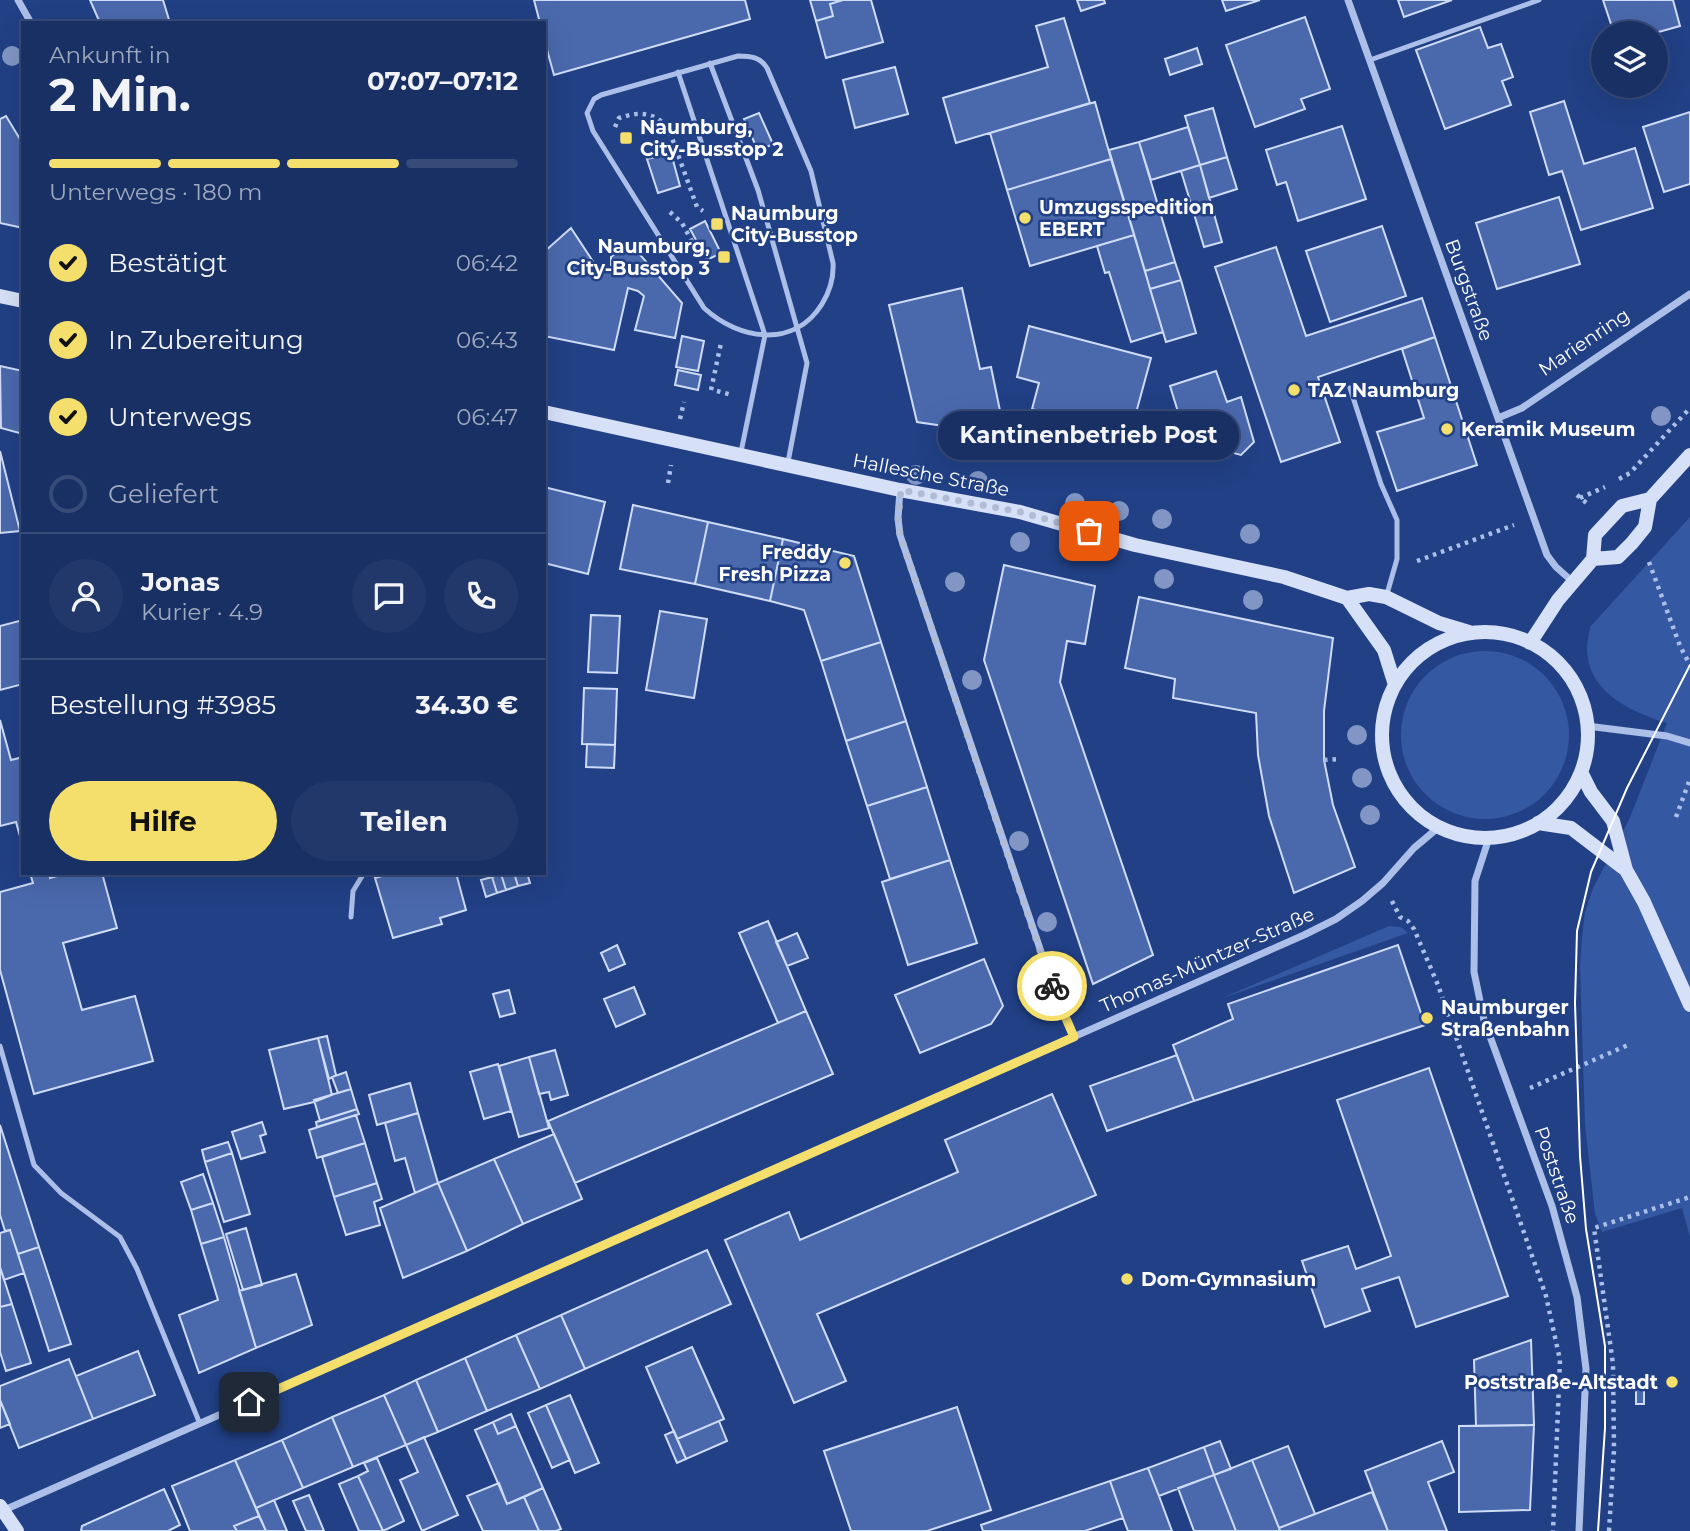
<!DOCTYPE html>
<html lang="de">
<head>
<meta charset="utf-8">
<style>
  :root { --surface:#193064; --page:#22386a; --text:#f1f3f6; --muted:#9fa9bf; --line:#374b78; --accent:#f5df6c }
  body { margin:0; font-family:Montserrat,sans-serif; background:var(--page); color:var(--text); height:100vh; display:flex; flex-direction:column; font-size:26px; white-space:nowrap }
  * { box-sizing:border-box; margin:0 }
  p { font-size:23px; color:var(--muted) }
  .icon { flex:none; width:38px; height:38px; fill:none; stroke:currentColor; stroke-width:2; stroke-linecap:round; stroke-linejoin:round }
  .map { position:relative; flex:1; overflow:hidden }
  .sheet { position:absolute; left:21px; top:21px; width:525px; height:854px; display:flex; flex-direction:column; background:var(--surface); border-radius:0px; box-shadow:0 7px 28px #0002,0 0 0 2px var(--line) }
  .sheet>* { flex:none }
  .buttons { position:absolute; left:1591px; top:21px; display:grid; gap:14px }
  .buttons a { display:grid; place-items:center; width:77px; height:77px; border-radius:50%; background:var(--surface); box-shadow:0 7px 28px #0002,0 0 0 2px var(--line); font-size:35px }
  .pin { position:absolute; display:grid; place-items:center; width:60px; height:60px; color:#fff; margin:-30px; border-radius:14px; box-shadow:0 4px 10px #0006 }
  .courier { position:absolute; display:grid; place-items:center; width:70px; height:70px; margin:-35px; border:5px solid #f5df6c; border-radius:50%; background:#fff; color:#222; box-shadow:0 2px 9px #0007 }
  .bubble { position:absolute; height:49px; border-radius:24px; background:var(--surface); box-shadow:0 7px 28px #0002,0 0 0 2px var(--line); font-size:23px; font-weight:700; line-height:49px; text-align:center }
  .headline em { font-style:normal; font-weight:700 }
  .headline div { display:flex; flex-direction:column-reverse }
  .headline { display:flex; align-items:center; justify-content:space-between; height:119px; padding:0 28px }
  h1 { font-size:46px; font-weight:700; line-height:52px }
  .bar { display:grid; grid-template-columns:repeat(4,1fr); gap:10px 7px; align-content:center; height:84px; padding:0 28px }
  .bar i { height:9px; border-radius:5px; background:var(--line) }
  .bar .current { background:var(--accent) }
  .bar p { grid-column:span 4 }
  .line { display:flex; align-items:center; gap:18px; padding:0 28px; border-top:2px solid var(--line) }
  .line div { flex:1 }
  .round { display:grid; place-items:center; flex:none; width:74px; height:74px; border-radius:37px; background:var(--page) }
  ol { padding:0 28px; list-style:none }
  li { display:flex; align-items:center; gap:21px; height:77px }
  li p { margin-inline-start:auto }
  li .icon { padding:7px; border-radius:50%; background:var(--accent); color:#111; stroke-width:4 }
  li:last-child { color:var(--muted) }
  li i { width:38px; height:38px; border:4px solid var(--line); border-radius:50% }
  .action { display:flex; gap:14px; margin-top:auto; padding:14px 28px }
  .action a { flex:1; height:80px; border-radius:42px; background:var(--accent); color:#111; font-size:28px; font-weight:700; line-height:80px; text-align:center }
  .action a+a { background:var(--page); color:var(--text) }
  .map>svg:first-child { display:block }
</style>
</head>
<body>
<div class="map">
<svg width="1690" height="1531" viewBox="0 0 1690 1531">
  <rect width="100%" height="100%" fill="#214085"/>
  <!-- green -->
  <path fill="#3558a2" d="M1690,517V1237L1682,1208L1602,1232L1595,1214L1585,1125L1580,965L1582,937L1585,912L1593,888L1629,820L1667,723C1632,712 1588,693 1587,649C1587,642 1589,634 1590,627Z
    M1401 735a84 84 0 1 1 168 0a84 84 0 1 1-168 0Z
    M1389,926L1401,927L1408,933L1220,999Z"/>
  <!-- building -->
  <path fill="#4a69ad" stroke="#cfdcf7" stroke-width="2" d="M90,0H163L170,23H100Z
    M534,0H745L750,19L554,75L544,39V23H540Z
    M810,0H843L830,4L833,16L816,21Z
    M843,0H871L883,42L826,58L816,21L833,16L830,4Z
    M1077,0H1104L1105,3L1081,11Z
    M1222,0H1260L1226,11Z
    M1398,0H1452L1404,17Z
    M1603,0H1673L1680,26L1655,33H1614Z
    M1305,17L1330,89L1301,99L1305,109L1255,127L1226,45Z
    M1064,18L1090,103L956,143L943,98L1048,67L1036,26Z
    M1480,27L1488,48L1501,44L1513,77L1502,81L1511,105L1445,129L1416,50Z
    M1197,48L1202,64L1170,75L1165,59Z
    M895,67L908,114L855,128L843,80Z
    M1564,101L1584,164L1635,148L1653,208L1581,230L1562,171L1549,175L1530,112Z
    M1095,102L1111,159L1007,190L990,133Z
    M1213,108L1227,157L1200,165L1185,116Z
    M1690,112V184L1664,192L1643,127Z
    M759,113L773,144L758,151L744,119Z
    M6,116L23,144V228L0,223V119Z
    M1342,126L1366,199L1298,221L1286,182L1277,185L1266,150Z
    M1188,127L1200,165L1151,180L1139,142Z
    M1139,142L1175,262L1145,271L1109,150Z
    M671,153L680,186L658,193L647,159Z
    M1227,157L1237,189L1209,198L1200,165Z
    M1111,159L1134,235L1030,266L1007,190Z
    M1200,165L1222,242L1204,247L1181,171Z
    M1559,197L1580,264L1497,289L1476,223Z
    M705,221L721,253L707,260L690,229Z
    M1382,226L1406,296L1330,322L1306,251Z
    M571,228L596,266L611,269V257L629,242L682,303L675,338L635,330L644,296L638,291L628,288L614,350L544,336V252Z
    M1134,235L1163,332L1131,342L1109,272L1105,273L1097,246Z
    M1276,247L1306,336L1422,298L1435,337L1318,377L1340,442L1281,462L1215,267Z
    M1175,262L1181,280L1150,289L1145,271Z
    M1181,280L1196,333L1166,342L1150,289Z
    M962,288L980,369L991,367L1005,435L917,422L889,305Z
    M1029,326L1151,358L1130,435L1032,409L1039,383L1017,377Z
    M682,336L704,341L698,371L676,367Z
    M1435,337L1477,465L1397,491L1377,432L1424,418L1402,349Z
    M0,366L23,371V434L1,428Z
    M678,370L701,375L698,390L675,385Z
    M1216,371L1227,402L1241,397L1254,442L1241,455L1187,441L1170,386Z
    M0,451L20,531L0,533Z
    M544,487L605,502L588,574L544,563Z
    M633,505L708,522L695,584L620,569Z
    M708,522L783,539L770,601L695,584Z
    M783,539L854,556L881,642L821,661L804,610L770,601Z
    M1004,565L1095,586L1085,644L1067,641L1060,682L1153,955L1093,984L984,660Z
    M1139,597L1333,638L1324,711V760L1333,805L1355,867L1294,893L1269,816L1258,755L1256,713L1173,698L1175,679L1125,668Z
    M660,611L707,619L694,698L646,690Z
    M591,615L620,616L617,673L588,672Z
    M23,620V684L0,690V626Z
    M881,642L906,721L846,741L821,661Z
    M584,688L617,689L615,745L582,744Z
    M0,720L11,760L23,757V847L16,822L0,826Z
    M906,721L927,787L867,806L846,741Z
    M587,744L615,745L614,768L586,767Z
    M927,787L950,860L890,879L867,806Z
    M950,860L977,943L908,965L882,882Z
    M30,873H49L50,878L68,873H102L117,928L63,943L82,1010L135,996L153,1061L34,1094L0,970V892L33,883Z
    M393,873H456L466,910L440,918L442,924L393,938L375,878Z
    M514,873H527L530,883L518,886Z
    M514,873L518,886L506,890L501,874Z
    M501,874L506,890L497,893L492,877Z
    M492,877L497,893L486,897L481,880Z
    M768,921L806,1011L778,1023L739,933Z
    M797,933L808,958L787,966L776,942Z
    M617,945L625,964L609,971L601,953Z
    M1398,945L1425,1025L1194,1101L1173,1045L1233,1019L1228,1004Z
    M984,959L1003,1006L991,1024L920,1053L895,995Z
    M634,987L645,1014L616,1027L604,999Z
    M509,990L515,1013L500,1017L493,994Z
    M806,1011L833,1074L575,1183L548,1121Z
    M327,1036L336,1075L329,1079L318,1038Z
    M318,1038L332,1095L314,1102L284,1109L269,1050Z
    M555,1050L568,1095L551,1100L549,1092L539,1094L529,1057Z
    M1177,1055L1194,1101L1107,1131L1090,1086Z
    M529,1057L549,1128L519,1137L499,1066Z
    M498,1064L511,1111L484,1119L470,1072Z
    M1429,1068L1508,1296L1416,1327L1399,1277L1362,1289L1370,1311L1325,1327L1302,1261L1348,1246L1356,1269L1391,1256L1337,1100Z
    M346,1072L351,1089L338,1093L332,1077Z
    M410,1083L418,1113L377,1125L369,1095Z
    M351,1089L357,1109L320,1121L314,1100Z
    M1052,1094L1096,1195L817,1314L846,1381L794,1403L725,1240L789,1212L800,1240L958,1172L945,1140Z
    M357,1109L359,1114L317,1127L316,1122Z
    M418,1113L438,1183L415,1193L405,1158L395,1161L385,1123Z
    M356,1115L365,1143L317,1158L309,1130Z
    M262,1122L266,1134L260,1136L265,1152L241,1159L232,1132Z
    M0,1125L39,1247L18,1254L10,1230L5,1231L0,1215Z
    M554,1134L582,1199L523,1224L494,1159Z
    M228,1142L232,1153L205,1162L202,1150Z
    M365,1143L377,1183L334,1197L322,1157Z
    M232,1153L250,1214L224,1222L205,1162Z
    M494,1159L523,1224L467,1251L438,1183Z
    M203,1174L213,1203L191,1210L181,1182Z
    M377,1183L382,1199L374,1202L380,1225L346,1235L334,1197Z
    M438,1183L467,1251L403,1278L380,1208Z
    M213,1203L224,1237L201,1244L191,1210Z
    M246,1228L262,1285L243,1290L226,1234Z
    M10,1230L24,1273L4,1280L0,1267V1233Z
    M224,1237L256,1348L199,1373L179,1315L218,1300L201,1244Z
    M39,1247L71,1344L49,1351L18,1254Z
    M707,1250L731,1304L585,1369L561,1315Z
    M0,1267L12,1304L0,1307Z
    M296,1274L312,1325L256,1348L239,1291Z
    M12,1304L31,1363L6,1371L0,1352V1307Z
    M561,1315L585,1369L540,1389L516,1335Z
    M516,1335L540,1389L487,1411L465,1358Z
    M1531,1340L1534,1425L1476,1426L1474,1360Z
    M692,1347L724,1419L677,1439L646,1367Z
    M138,1351L155,1395L93,1419L76,1376Z
    M465,1358L487,1411L438,1432L416,1380Z
    M69,1359L93,1419L19,1448L0,1400V1386Z
    M416,1380L438,1432L406,1445L384,1395Z
    M1644,1387V1404H1636V1388Z
    M384,1395L406,1445L353,1467L332,1417Z
    M570,1395L599,1463L575,1473L546,1405Z
    M0,1400L10,1424L0,1428Z
    M546,1405L570,1460L552,1468L528,1413Z
    M957,1407L991,1510L927,1531H851L824,1451Z
    M511,1414L516,1426L498,1434L493,1422Z
    M332,1417L353,1467L303,1488L282,1440Z
    M719,1421L727,1441L686,1459L677,1439Z
    M493,1422L498,1434L516,1426L543,1488L507,1504L475,1430Z
    M1534,1425L1530,1510L1459,1512V1426Z
    M674,1431L686,1459L677,1463L665,1435Z
    M424,1437L458,1515L422,1531L400,1480L418,1472L406,1445Z
    M282,1440L303,1488L256,1508L235,1460Z
    M1220,1441L1231,1469L1214,1475L1204,1447Z
    M1442,1441L1454,1472L1428,1482L1447,1531H1388L1365,1471Z
    M1288,1446L1315,1514L1279,1528L1252,1460Z
    M1204,1447L1214,1475L1159,1496L1148,1468Z
    M377,1458L404,1521L383,1531L358,1476L368,1471L364,1463Z
    M235,1460L259,1516L234,1526L237,1531H190L172,1486Z
    M1252,1460L1279,1528L1280,1531H1236L1214,1475Z
    M1148,1468L1159,1496L1172,1531H1128L1123,1518L1110,1481Z
    M1214,1475L1236,1531H1194L1178,1488Z
    M358,1476L383,1531H359L339,1484Z
    M1110,1481L1123,1518L1085,1531H983L981,1525Z
    M499,1483L507,1504L524,1497L539,1531H483L467,1496Z
    M543,1488L561,1529L556,1531H539L524,1497Z
    M164,1489L180,1525L168,1531H81L82,1526Z
    M1372,1492L1388,1531H1280L1279,1528Z
    M309,1495L324,1531H306L293,1501Z
    M274,1500L287,1531H266L256,1508Z
    M259,1516L266,1531H237L234,1526Z"/>
  <g fill="none" stroke-linecap="round" stroke-linejoin="round">
    <!-- path -->
    <path stroke="#abbfe9" stroke-width="4.5" stroke-dasharray="3.5 5" stroke-linecap="butt" d="M615,127L619,118C640,111 652,112 668,127L697,207L703,211
      M670,212L682,223L710,275
      M711,390L721,343
      M717,391L732,395
      M680,419L684,402
      M1619,479L1630,473L1690,408
      M668,483L671,465
      M1577,495L1589,505
      M1580,498L1605,487
      M1417,561L1514,525
      M1649,562L1680,646L1690,665
      M1324,760L1340,759
      M1676,817L1690,779
      M1392,901L1400,917L1408,921L1414,929L1438,985L1546,1296L1560,1360L1553,1531
      M1530,1088L1628,1045
      M1609,1531L1614,1450L1613,1364L1594,1228L1690,1197"/>
    <!-- lane -->
    <path stroke="#abbfe9" stroke-width="5" d="M738,56C751,56 760,57 767,68L811,171L833,263C834,279 830,291 822,304C794,349 739,340 704,308L593,131L587,113L594,99L601,95Z
      M1370,60L1539,0
      M710,63L758,190L807,363L788,462
      M678,72L765,335L741,452
      M1350,388L1381,484L1397,520V559L1387,594
      M351,917L353,891L364,873
      M0,1046L34,1165L61,1193L120,1237L137,1269L200,1424"/>
    <!-- street -->
    <path stroke="#abbfe9" stroke-width="7" d="M18,0L31,23
      M1348,0L1547,555L1556,567L1573,582
      M1498,418L1522,408L1690,294
      M900,490L898,518L900,535L1057,999L1074,1037
      M1587,726L1667,736L1690,743
      M1489,838L1475,881L1474,972L1484,1020L1552,1206L1577,1297L1586,1369L1579,1531
      M2,1511L1304,935L1336,919L1362,901L1383,883L1414,848L1439,827"/>
    <!-- secondary -->
    <path stroke="#d6e0f7" stroke-width="14" d="M0,296L23,301
      M544,412L900,490L1020,512L1135,545L1284,577L1347,598
      M1593,559L1618,557L1632,543L1645,527L1650,499
      M1347,598L1369,594L1386,597L1439,623L1469,632
      M1347,598L1384,650L1395,685
      M1382 735a103 103 0 1 1 206 0a103 103 0 1 1-206 0Z
      M1530,643L1558,600L1593,559L1595,535L1622,506L1650,499L1690,455
      M1581,772L1591,792L1613,821L1626,870L1644,902L1690,1005
      M1538,823L1571,828L1626,870
      M0,1506L17,1531"/>
    <!-- tram -->
    <path stroke="#fff" stroke-width="2" d="M1598,1531L1605,1428V1346L1586,1229L1580,1156L1575,1003L1577,931L1591,872L1627,788L1690,665"/>
  </g>
  <!-- trees -->
  <g fill="#8196c4">
    <circle cx="12" cy="56" r="10"/>
    <circle cx="1661" cy="416" r="10"/>
    <circle cx="916" cy="475" r="10"/>
    <circle cx="978" cy="481" r="10"/>
    <circle cx="1075" cy="503" r="10"/>
    <circle cx="1119" cy="511" r="10"/>
    <circle cx="1162" cy="519" r="10"/>
    <circle cx="1250" cy="534" r="10"/>
    <circle cx="1020" cy="542" r="10"/>
    <circle cx="1164" cy="579" r="10"/>
    <circle cx="955" cy="582" r="10"/>
    <circle cx="1253" cy="600" r="10"/>
    <circle cx="972" cy="680" r="10"/>
    <circle cx="1357" cy="735" r="10"/>
    <circle cx="1362" cy="778" r="10"/>
    <circle cx="1370" cy="815" r="10"/>
    <circle cx="1019" cy="841" r="10"/>
    <circle cx="1047" cy="922" r="10"/>
  </g>
  <g fill="none" stroke-linecap="round" stroke-linejoin="round">
    <!-- done -->
    <path stroke="#b1bcd4" stroke-width="7" stroke-dasharray="0 12.6" d="M1052,986L900,535L898,518L901,490L1020,512L1089,531"/>
    <!-- route -->
    <path stroke="#f5df6c" stroke-width="9" d="M249,1402L1074,1037L1052,986"/>
  </g>
  <!-- markers -->
  <g fill="#f5df6c" stroke="#214085" stroke-width="2.5">
    <rect x="619" y="131" width="14" height="14" rx="3.5"/>
    <circle cx="1025" cy="218" r="7"/>
    <rect x="710" y="217" width="14" height="14" rx="3.5"/>
    <rect x="717" y="250" width="14" height="14" rx="3.5"/>
    <circle cx="1294" cy="390" r="7"/>
    <circle cx="1447" cy="429" r="7"/>
    <circle cx="845" cy="563" r="7"/>
    <circle cx="1427" cy="1018" r="7"/>
    <circle cx="1127" cy="1279" r="7"/>
    <circle cx="1672" cy="1382" r="7"/>
  </g>
  <g text-anchor="middle" dominant-baseline="central" stroke-width="5" stroke-linejoin="round" paint-order="stroke">
    <!-- poi labels -->
    <g font-size="19" font-weight="bold" fill="#fff" stroke="#214085" text-anchor="start">
      <text x="640" y="127">Naumburg,<tspan x="640" dy="22">City-Busstop 2</tspan></text>
      <text x="1039" y="207">Umzugsspedition<tspan x="1039" dy="22">EBERT</tspan></text>
      <text x="731" y="213">Naumburg<tspan x="731" dy="22">City-Busstop</tspan></text>
      <text x="710" y="246" text-anchor="end">Naumburg,<tspan x="710" dy="22">City-Busstop 3</tspan></text>
      <text x="1308" y="390">TAZ Naumburg</text>
      <text x="1461" y="429">Keramik Museum</text>
      <text x="831" y="552" text-anchor="end">Freddy<tspan x="831" dy="22">Fresh Pizza</tspan></text>
      <text x="1441" y="1007">Naumburger<tspan x="1441" dy="22">Straßenbahn</tspan></text>
      <text x="1141" y="1279">Dom-Gymnasium</text>
      <text x="1658" y="1382" text-anchor="end">Poststraße-Altstadt</text>
    </g>
    <!-- street labels -->
    <g font-size="19" fill="#fff" stroke="#214085">
      <text transform="translate(1469 290) rotate(70)">Burgstraße</text>
      <text transform="translate(1584 342) rotate(-34)">Marienring</text>
      <text transform="translate(931 475) rotate(11)">Hallesche Straße</text>
      <text transform="translate(1207 960) rotate(-24)">Thomas-Müntzer-Straße</text>
      <text transform="translate(1557 1175) rotate(71)">Poststraße</text>
    </g>
  </g>
</svg>
<div class="buttons">
<a><svg class="icon" aria-label="layers" viewBox="0 0 24 24"><path d="M12 4l9 5-9 5-9-5zM3 14l9 5 9-5"/></svg></a>
</div>
<div class="pin" style="left:1089px;top:531px;background:#ea580c"><svg class="icon" aria-label="bag" viewBox="0 0 24 24"><path d="M5 8h14l-1 12H6zM9 8a3 3 0 0 1 6 0"/></svg></div>
<div class="pin" style="left:249px;top:1402px;background:#1f2937"><svg class="icon" aria-label="home" viewBox="0 0 24 24"><path d="M3 11l9-7 9 7M6 9v11h12V9"/></svg></div>
<div class="courier" style="left:1052px;top:986px"><svg class="icon" aria-label="bike" viewBox="0 0 24 24"><circle cx="6" cy="16" r="4"/><circle cx="18" cy="16" r="4"/><path d="M6 16l4-8h5l3 8M10 8l3 8H6M13 5h3"/></svg></div>
<div class="bubble" style="left:938px;top:411px;width:301px">Kantinenbetrieb Post</div>
<section class="sheet">
<div class="headline"><div><h1>2 Min.</h1><p>Ankunft in</p></div><em>07:07–07:12</em></div>
<div class="bar"><i class="current"></i><i class="current"></i><i class="current"></i><i></i><p>Unterwegs · 180 m</p></div>
<ol>
<li><svg class="icon" aria-label="check" viewBox="0 0 24 24"><path d="M5 12l5 5 9-10"/></svg>Bestätigt<p>06:42</p></li>
<li><svg class="icon" aria-label="check" viewBox="0 0 24 24"><path d="M5 12l5 5 9-10"/></svg>In Zubereitung<p>06:43</p></li>
<li><svg class="icon" aria-label="check" viewBox="0 0 24 24"><path d="M5 12l5 5 9-10"/></svg>Unterwegs<p>06:47</p></li>
<li><i></i>Geliefert</li>
</ol>
<div class="line" style="height:126px"><a class="round"><svg class="icon" aria-label="person" viewBox="0 0 24 24"><circle cx="12" cy="8" r="4"/><path d="M4 21q1-7 8-7t8 7"/></svg></a><div><b>Jonas</b><p>Kurier · 4.9</p></div><a class="round"><svg class="icon" aria-label="chat" viewBox="0 0 24 24"><path d="M4 5h16v11H9l-5 4z"/></svg></a><a class="round"><svg class="icon" aria-label="phone" viewBox="0 0 24 24"><path d="M5 4h4l2 5-3 2q2 4 5 5l2-3 5 2v4C11 20 4 13 5 4z"/></svg></a></div>
<div class="line" style="height:91px"><div>Bestellung #3985</div><b>34.30 €</b></div>
<div class="action"><a>Hilfe</a><a>Teilen</a></div>
</section>
</div>
</body>
</html>
